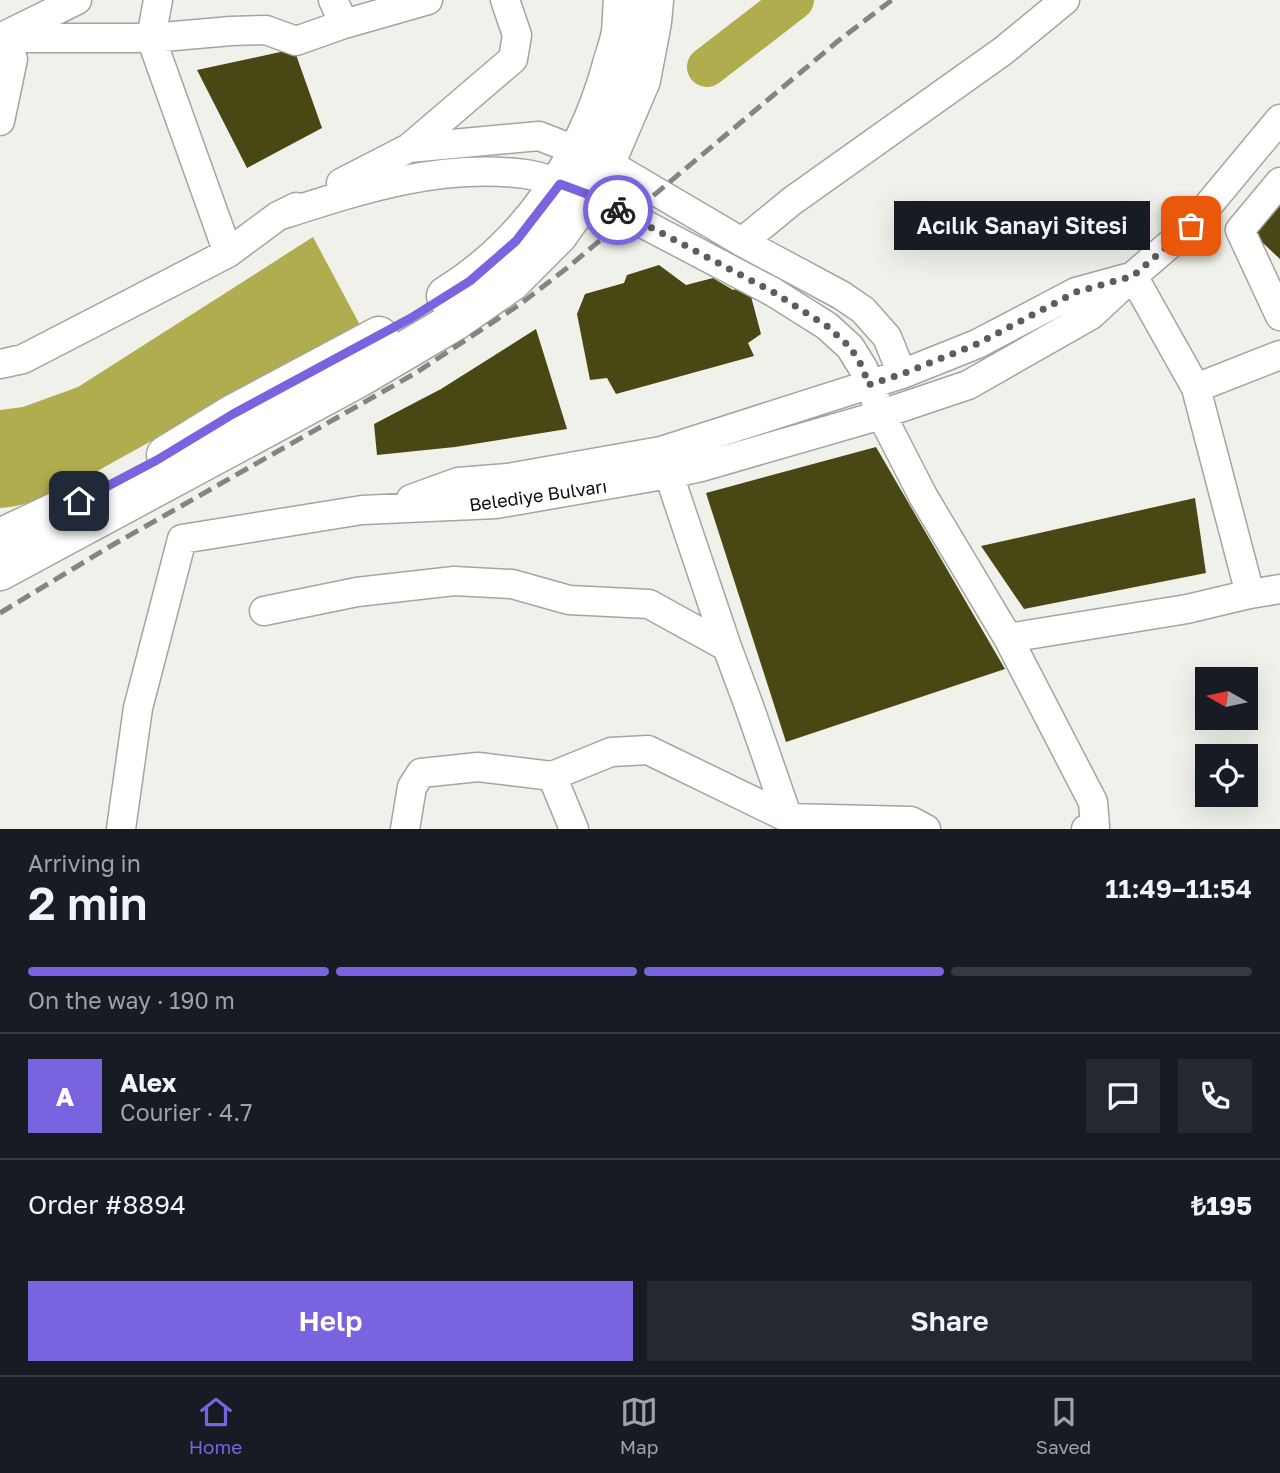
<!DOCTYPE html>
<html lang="en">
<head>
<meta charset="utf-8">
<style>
  :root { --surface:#171b24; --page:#242831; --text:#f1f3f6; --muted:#9ea1a6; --line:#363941; --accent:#7a63de }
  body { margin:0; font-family:"Golos Text",sans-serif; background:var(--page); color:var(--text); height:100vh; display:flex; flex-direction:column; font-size:26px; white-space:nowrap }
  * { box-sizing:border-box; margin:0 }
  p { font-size:23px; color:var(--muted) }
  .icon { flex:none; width:38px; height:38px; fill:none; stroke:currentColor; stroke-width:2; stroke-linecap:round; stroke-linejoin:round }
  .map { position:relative; height:829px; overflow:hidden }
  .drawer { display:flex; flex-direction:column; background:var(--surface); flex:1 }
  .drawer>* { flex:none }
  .needle { width:46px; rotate:279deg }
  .buttons { position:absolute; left:1195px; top:667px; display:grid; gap:14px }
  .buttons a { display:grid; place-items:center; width:63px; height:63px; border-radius:0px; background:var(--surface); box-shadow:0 7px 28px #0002; font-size:35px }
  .pin { position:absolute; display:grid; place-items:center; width:60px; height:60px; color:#fff; margin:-30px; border-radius:14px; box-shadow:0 4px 10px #0006 }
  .courier { position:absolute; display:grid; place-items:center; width:70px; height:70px; margin:-35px; border:5px solid #7a63de; border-radius:50%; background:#fff; color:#222; box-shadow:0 2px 9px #0007 }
  .bubble { position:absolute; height:49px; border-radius:0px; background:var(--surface); box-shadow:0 7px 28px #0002; font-size:23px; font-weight:600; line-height:49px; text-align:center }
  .headline em { font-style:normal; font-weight:600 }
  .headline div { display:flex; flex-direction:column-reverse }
  .headline { display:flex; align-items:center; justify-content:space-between; height:119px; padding:0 28px }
  h1 { font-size:46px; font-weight:600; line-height:52px }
  .bar { display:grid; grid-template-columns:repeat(4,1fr); gap:10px 7px; align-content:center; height:84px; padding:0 28px }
  .bar i { height:9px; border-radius:5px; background:var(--line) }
  .bar .on { background:var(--accent) }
  .bar p { grid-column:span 4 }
  .line { display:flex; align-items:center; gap:18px; padding:0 28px; border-top:2px solid var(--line) }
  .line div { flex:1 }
  .round { display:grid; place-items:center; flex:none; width:74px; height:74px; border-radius:0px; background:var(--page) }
  .button { display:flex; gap:14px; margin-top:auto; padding:14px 28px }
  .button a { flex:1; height:80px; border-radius:0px; background:var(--accent); color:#fff; font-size:28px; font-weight:600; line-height:80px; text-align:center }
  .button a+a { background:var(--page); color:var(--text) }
  .menu { display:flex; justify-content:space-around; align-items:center; height:98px; border-top:2px solid var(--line); background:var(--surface); font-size:19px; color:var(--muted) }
  .menu a { display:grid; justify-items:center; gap:4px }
  .menu .on { color:var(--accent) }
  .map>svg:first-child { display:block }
</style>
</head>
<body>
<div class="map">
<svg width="1280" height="829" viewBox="0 0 1280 829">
  <rect width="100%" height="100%" fill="#f1f1eb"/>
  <!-- water -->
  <path fill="#afad4e" d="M313,237L360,325L83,479C56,492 31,506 0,508V410L23,407L78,387Z"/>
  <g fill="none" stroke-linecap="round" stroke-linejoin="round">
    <!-- river -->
    <path stroke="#afad4e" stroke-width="40" d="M707,67L794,0"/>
  </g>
  <!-- building -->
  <path fill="#494815" d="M294,49L322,128L247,168L197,70Z
    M1280,193V259L1249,230Z
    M659,265L686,285L713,278L733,290L748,285L761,334L748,343L754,356L616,394L607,378L590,380L577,314L585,294L624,283L627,275Z
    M536,329L567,429L455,447L377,455L374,424L441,389Z
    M876,447L1005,669L786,742L706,493Z
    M1195,498L1206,573L1024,609L981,546Z"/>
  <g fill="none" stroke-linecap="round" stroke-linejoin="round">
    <!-- minor casing -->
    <g stroke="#a4a59e" stroke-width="31">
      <path id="minor" d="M158,0L151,38L228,253
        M333,0L344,24
        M4,36L77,0
        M0,121L13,59L1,38H151L231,31L266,30L296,41L344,24L428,0
        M409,148L539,136L606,162L742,242L841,295L863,310L887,337L902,374
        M1280,182L1240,230L1280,316
        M341,183L409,148L513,59L517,35L505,0
        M278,216C359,190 439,163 525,174C546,177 568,186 587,194L773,292L827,326L850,347L863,368L881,414L923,496L1008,638L1093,802L1095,826L1086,829
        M742,242L792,201L1003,51L1065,0
        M1133,276L1196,388L1250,594
        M0,364L23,359L228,253L278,216L296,207
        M1196,388L1280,355
        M663,457L727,647L749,706L788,818L911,821L926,829
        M411,499L458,482L508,478L661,451L902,374L977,344L1076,292L1127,278
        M264,611L357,592L454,581L512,584L569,600L649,604L727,647
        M1008,638L1187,609L1250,594L1280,589
        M552,776L574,829
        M121,829L138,708L182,539L362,510L496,504L669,474L701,467L867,419L968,385L1091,315L1133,276L1191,226L1280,119
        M405,829L412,787L421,773L478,767L552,776L611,752L648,750L788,818"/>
    </g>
    <!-- highway casing -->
    <g stroke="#a4a59e" stroke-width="41">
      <path id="highway" d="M446,296C528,245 585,161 611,68C614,56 619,44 621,32C622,21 622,11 623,0
        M166,455L233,414L379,336
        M0,538L79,501
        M0,571L360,377L455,321L511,282L558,235L587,194L606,162L641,80L652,22L654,0"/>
    </g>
    <!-- minor -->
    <use href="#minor" stroke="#fff" stroke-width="28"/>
    <!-- highway -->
    <use href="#highway" stroke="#fff" stroke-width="38"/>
    <!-- rail -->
    <path stroke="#848480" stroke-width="5" stroke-dasharray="14 7" stroke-linecap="butt" d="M0,613L109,547L414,374L519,305L567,268L838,41L892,0"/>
  </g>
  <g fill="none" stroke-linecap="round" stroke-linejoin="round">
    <!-- done -->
    <path stroke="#5d5d59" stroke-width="7" stroke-dasharray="0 12.6" d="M618,210L773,292L827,326L850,347L863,368L868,385L902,374L977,344L1076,292L1133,276L1191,226"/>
    <!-- route -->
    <path stroke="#7a63de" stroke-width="9" d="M79,501L157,460L233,414L411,318L470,281L516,241L560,184L587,194L618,210"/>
  </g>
  <g text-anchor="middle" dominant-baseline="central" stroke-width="7" stroke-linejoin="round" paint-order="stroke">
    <!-- street labels -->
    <g font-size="18" fill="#0d0d0b" stroke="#fffffe">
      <text transform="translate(538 495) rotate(-8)">Belediye Bulvarı</text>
    </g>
  </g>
</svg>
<div class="buttons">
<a><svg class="needle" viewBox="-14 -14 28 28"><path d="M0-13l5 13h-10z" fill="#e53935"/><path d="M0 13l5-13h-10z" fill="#9ea1a6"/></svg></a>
<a><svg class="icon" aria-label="locate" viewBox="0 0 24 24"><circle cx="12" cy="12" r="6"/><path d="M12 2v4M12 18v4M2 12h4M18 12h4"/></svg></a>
</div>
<div class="pin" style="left:1191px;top:226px;background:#ea580c"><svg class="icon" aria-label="bag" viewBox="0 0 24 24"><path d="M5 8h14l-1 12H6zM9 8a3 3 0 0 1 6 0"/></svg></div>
<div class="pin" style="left:79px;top:501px;background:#1f2937"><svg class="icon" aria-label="home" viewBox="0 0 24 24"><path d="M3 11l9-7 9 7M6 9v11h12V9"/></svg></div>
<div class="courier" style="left:618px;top:210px"><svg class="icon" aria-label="bike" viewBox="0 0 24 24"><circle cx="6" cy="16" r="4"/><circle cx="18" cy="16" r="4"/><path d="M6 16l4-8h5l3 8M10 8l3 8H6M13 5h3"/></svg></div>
<div class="bubble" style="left:894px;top:201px;width:256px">Acılık Sanayi Sitesi</div>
</div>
<section class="drawer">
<div class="headline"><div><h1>2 min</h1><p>Arriving in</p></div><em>11:49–11:54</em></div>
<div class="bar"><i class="on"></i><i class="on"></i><i class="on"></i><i></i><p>On the way · 190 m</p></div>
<div class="line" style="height:126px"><b class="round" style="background:var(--accent);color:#fff">A</b><div><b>Alex</b><p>Courier · 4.7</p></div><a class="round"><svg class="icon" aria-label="chat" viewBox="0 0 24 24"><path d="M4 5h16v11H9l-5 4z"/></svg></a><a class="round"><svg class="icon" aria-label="phone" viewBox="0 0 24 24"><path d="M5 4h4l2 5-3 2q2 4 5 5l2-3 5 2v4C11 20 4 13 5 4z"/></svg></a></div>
<div class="line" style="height:91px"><div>Order #8894</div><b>₺195</b></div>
<div class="button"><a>Help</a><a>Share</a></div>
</section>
<nav class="menu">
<a class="on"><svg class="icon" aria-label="home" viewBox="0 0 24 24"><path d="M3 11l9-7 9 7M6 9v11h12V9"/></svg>Home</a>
<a><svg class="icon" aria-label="map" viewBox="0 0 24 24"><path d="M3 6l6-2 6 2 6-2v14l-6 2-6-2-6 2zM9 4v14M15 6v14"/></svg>Map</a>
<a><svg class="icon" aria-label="saved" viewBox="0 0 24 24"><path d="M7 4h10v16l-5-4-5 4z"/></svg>Saved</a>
</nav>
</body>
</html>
